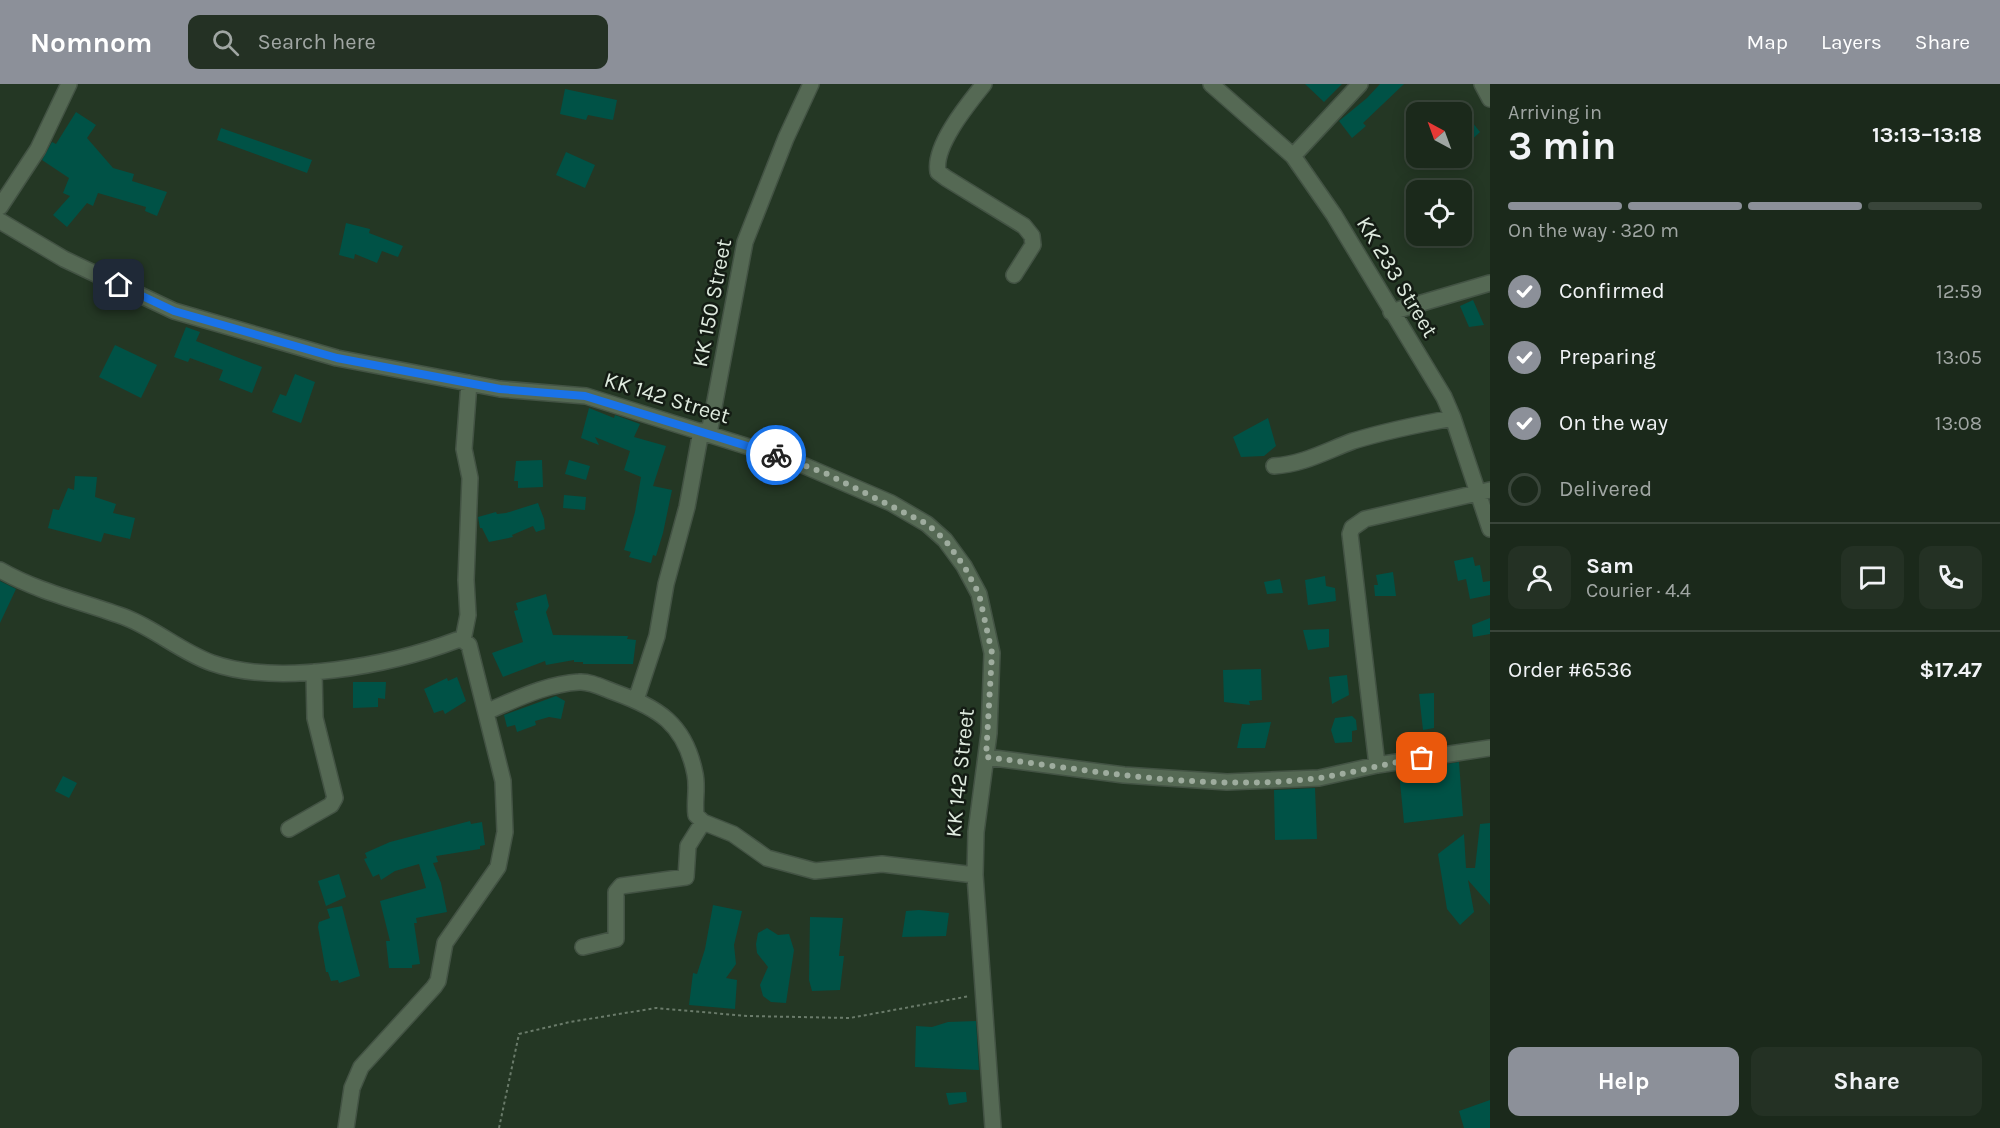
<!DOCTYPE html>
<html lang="en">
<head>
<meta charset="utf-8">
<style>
  :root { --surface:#1b291b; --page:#243124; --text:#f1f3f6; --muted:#a0a6a3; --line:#39453a; --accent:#8c9099 }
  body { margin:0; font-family:Karla,sans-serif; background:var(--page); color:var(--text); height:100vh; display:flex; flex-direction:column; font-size:22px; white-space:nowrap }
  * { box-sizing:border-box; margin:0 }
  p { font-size:20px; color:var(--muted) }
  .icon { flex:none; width:33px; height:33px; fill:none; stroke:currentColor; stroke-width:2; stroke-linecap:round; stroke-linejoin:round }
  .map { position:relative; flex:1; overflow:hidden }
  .panel { display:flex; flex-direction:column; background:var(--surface); width:510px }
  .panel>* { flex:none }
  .needle { width:39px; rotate:319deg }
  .tools { position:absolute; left:1406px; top:18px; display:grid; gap:12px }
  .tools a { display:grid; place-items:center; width:66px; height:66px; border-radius:12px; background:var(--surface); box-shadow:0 3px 15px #0003,0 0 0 2px var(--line); font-size:30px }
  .pin { position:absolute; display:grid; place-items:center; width:51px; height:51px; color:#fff; margin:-26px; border-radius:12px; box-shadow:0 3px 9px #0006 }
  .courier { position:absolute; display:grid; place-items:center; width:60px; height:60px; margin:-30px; border:4px solid #1a73e8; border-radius:50%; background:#fff; color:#222; box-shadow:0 2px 8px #0007 }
  .overview em { font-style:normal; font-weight:700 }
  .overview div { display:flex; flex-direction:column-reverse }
  .overview { display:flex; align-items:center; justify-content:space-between; height:102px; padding:0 18px }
  h1 { font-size:39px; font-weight:700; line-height:45px }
  .bar { display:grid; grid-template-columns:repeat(4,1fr); gap:9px 6px; align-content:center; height:72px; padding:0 18px }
  .bar i { height:8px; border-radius:4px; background:var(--line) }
  .bar .on { background:var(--accent) }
  .bar p { grid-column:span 4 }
  .line { display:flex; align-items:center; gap:15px; padding:0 18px; border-top:2px solid var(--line) }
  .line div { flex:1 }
  .round { display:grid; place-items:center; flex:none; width:63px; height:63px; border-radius:12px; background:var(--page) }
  ol { padding:0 18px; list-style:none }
  li { display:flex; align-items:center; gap:18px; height:66px }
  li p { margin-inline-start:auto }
  li .icon { padding:6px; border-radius:50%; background:var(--accent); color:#fff; stroke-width:4 }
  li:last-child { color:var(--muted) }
  li i { width:33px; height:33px; border:3px solid var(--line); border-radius:50% }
  .primary-button { display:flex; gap:12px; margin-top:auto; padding:12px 18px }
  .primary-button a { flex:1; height:69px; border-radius:12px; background:var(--accent); color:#fff; font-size:24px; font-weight:700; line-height:69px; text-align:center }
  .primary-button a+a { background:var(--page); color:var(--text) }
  header { display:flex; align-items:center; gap:36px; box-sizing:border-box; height:84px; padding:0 30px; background:var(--accent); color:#fff }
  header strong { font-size:28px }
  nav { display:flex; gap:33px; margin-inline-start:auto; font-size:21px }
  .search { width:420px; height:54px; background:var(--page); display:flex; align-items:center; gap:15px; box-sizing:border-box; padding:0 21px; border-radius:12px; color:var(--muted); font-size:22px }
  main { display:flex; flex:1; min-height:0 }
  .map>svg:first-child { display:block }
</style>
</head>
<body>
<header>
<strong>Nomnom</strong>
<div class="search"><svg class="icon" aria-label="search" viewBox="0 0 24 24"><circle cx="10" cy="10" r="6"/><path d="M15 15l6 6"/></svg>Search here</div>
<nav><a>Map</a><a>Layers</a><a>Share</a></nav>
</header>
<main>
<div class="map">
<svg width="1490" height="1044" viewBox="0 0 1490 1044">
  <rect width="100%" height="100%" fill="#243724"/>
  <!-- building -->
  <path fill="#005246" d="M1305,0H1342L1324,18Z
    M1380,0H1404L1363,39L1366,42L1352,54L1339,37L1367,14Z
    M565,5L617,16L613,36L588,31L586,36L560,30Z
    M76,28L96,41L87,54L113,84L134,90L132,97L167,108L157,132L145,127L146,123L98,109L93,122L87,119L67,143L53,131L70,112L63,109L69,94L42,76L52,58L56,60Z
    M1468,33L1480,48L1461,66V42Z
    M221,44L312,76L307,89L217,56Z
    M566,68L595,81L585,104L556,91Z
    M346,139L370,145L369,149L403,162L398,173L382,167L377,179L355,170L354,175L339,171Z
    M1473,216L1484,241L1469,243L1460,222Z
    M186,243L200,248L196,257L262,283L252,309L219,296L223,286L190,274L188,278L174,273Z
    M115,261L157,281L141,314L99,293Z
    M295,290L315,298L301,339L272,328L280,310L286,312Z
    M589,324L614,334L615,331L640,340L634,353L666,362L653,402L672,406L663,449L656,472L653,471L651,479L629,473L631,468L624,466L635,428L641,393L624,386L630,367L595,353L599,361L581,354Z
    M1268,334L1276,362L1264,372L1241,373L1233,353Z
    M542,376L543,403L518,404V397H514L516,377Z
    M569,376L590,382L586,396L565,390Z
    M75,392L97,393L95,413L116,420L113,429L135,434L130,455L104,449L101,458L48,444L53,425L59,426L68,404L74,406Z
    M564,411L586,413L585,426L563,424Z
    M538,419L544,435L545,445L536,448L533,442L512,451L513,453L489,458L482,444H480L478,433L496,428L497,430L506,429Z
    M1473,473L1475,482L1480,481L1483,498L1490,497V511L1470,515L1466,495L1458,497L1454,477Z
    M1393,488L1396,512H1375L1374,501H1378L1376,491Z
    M1325,492L1326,502L1335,504L1336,517L1308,521L1305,496Z
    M1280,495L1283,509L1267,510L1264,498Z
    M0,497L16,505L0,539Z
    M546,510L549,522L546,528L553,551L628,552L627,555L636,556L633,580H583V578H574V576L546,581L545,577L503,593L492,569L523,558L514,527L518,526L516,519Z
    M1490,534V550L1473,553L1472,541Z
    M1329,545V563L1308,566L1303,546Z
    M1261,585L1262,616L1249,617L1250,621L1224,618L1223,586Z
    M1347,591L1349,611L1332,620L1329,593Z
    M457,593L466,617L445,630L443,626L434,629L424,605L447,594L448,597Z
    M353,598H386L385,615L378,614V623L353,624Z
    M1434,609V644L1423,646L1419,610Z
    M556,612L565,617L561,635L549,633L535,637L536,641L517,648L515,641L507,643L504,631Z
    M1352,632L1356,636L1357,646L1352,647V658L1335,659L1331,646L1335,634Z
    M1271,638L1265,664H1237L1242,640Z
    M1459,678L1463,732L1404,739L1399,688Z
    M63,692L77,699L69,714L55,707Z
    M1315,704L1317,755L1275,756L1274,706Z
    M470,737L471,740L482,738L485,761L480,762V765L436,772L438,778L433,779L441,799L447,828L416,834L417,839H414L420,880L412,881V884H389L386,857H390L380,817L426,804L419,780L395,787L381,796L379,790L373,793L364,775L367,774L365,769L390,758Z
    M1490,739V821L1468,796L1474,828L1460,841L1447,825L1438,770L1464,750L1466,784H1475L1480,740Z
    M339,790L346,813L326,822L318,797Z
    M713,821L742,827L734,861L736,880L726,894L737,896L735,925L689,921L693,889L697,890L705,865Z
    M342,822L360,892L339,899L338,896L331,897L328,888H326L318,843L319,838L330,834L327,825Z
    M919,826L949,829L946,852L902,853L906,827Z
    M810,833L843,834L839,872H844L840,906L812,907L809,896Z
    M767,844L778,851L789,850L794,866L786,919L771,918L763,912L760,901L768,883L757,869L756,860L758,849Z
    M976,937L979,986L915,983L916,942L932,943L948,938Z
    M966,1008L967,1018L949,1021L946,1009Z
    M1490,1016V1044H1464L1459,1027Z"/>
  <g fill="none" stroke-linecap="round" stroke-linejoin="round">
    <!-- minor casing -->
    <g stroke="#435344" stroke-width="18">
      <path id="minor" d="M984,0C968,20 933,62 938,88L946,94L1024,142L1032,152L1033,161L1014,191
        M1211,0L1293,72L1334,131L1444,313L1453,334L1490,445
        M1482,0L1490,15
        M1293,72L1360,0
        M0,123L38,65L69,0
        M0,137L64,175L174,227L337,274L500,305L586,312L791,376L891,419L927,440L945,456L964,482L979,510L992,569L989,649L976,748L975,791L993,1044
        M1391,228L1490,199
        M709,349L745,158L786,54L811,0
        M1274,382C1304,380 1326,367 1353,357C1386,347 1420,340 1453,334
        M0,486C40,509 85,518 127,534C157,546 181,568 212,579C280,603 391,581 457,556H463L469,561L503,697L505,748L498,783L445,859L438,897L434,903L361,983L352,1004L346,1044
        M463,556L468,531L466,496L470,394L464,365L469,299
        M636,616L657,552L666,500L687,423L701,347
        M488,627C517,615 546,600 579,598C590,597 603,604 614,608C658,624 685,639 695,690C698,704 694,718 696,731L703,738L733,750L767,774L815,787L882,780L975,791
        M986,673L1124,691L1227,698L1319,694L1377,681L1490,664
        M1377,681L1350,450L1352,444L1365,435L1490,406
        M289,745L331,721L335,714L315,634L314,588
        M583,863L616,855V808L621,802L686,793L688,762L703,738"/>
    </g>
    <!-- path -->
    <path stroke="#6a7b6a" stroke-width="2" stroke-dasharray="3 3" stroke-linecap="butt" d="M499,1044L519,950L570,938L656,924L747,932L850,934L970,912"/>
    <!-- minor -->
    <use href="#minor" stroke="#556954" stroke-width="15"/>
  </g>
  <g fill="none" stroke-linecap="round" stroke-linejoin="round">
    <!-- done -->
    <path stroke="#9eac9e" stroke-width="6" stroke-dasharray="0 10.8" d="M776,371L825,389L927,440L945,456L964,482L979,510L992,569L986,673C1095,687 1209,708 1319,694C1353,689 1387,679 1422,674"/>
    <!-- route -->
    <path stroke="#1a73e8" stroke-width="8" d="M119,201L174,227L337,274L500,305L585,312L776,371"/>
  </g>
  <g text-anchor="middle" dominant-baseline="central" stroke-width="5" stroke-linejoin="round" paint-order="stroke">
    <!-- street labels -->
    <g font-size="22" fill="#dfebdf" stroke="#141c14">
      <text transform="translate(1397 193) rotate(59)">KK 233 Street</text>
      <text transform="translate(712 219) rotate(-79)">KK 150 Street</text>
      <text transform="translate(667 314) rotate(17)">KK 142 Street</text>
      <text transform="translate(960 689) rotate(-84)">KK 142 Street</text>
    </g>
  </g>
</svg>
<div class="tools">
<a><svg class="needle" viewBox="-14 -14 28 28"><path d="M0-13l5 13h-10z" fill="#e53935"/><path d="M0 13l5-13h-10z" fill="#a0a6a3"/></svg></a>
<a><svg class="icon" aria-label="locate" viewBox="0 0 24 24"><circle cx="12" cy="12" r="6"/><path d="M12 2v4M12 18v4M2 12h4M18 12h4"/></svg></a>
</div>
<div class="pin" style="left:1422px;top:674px;background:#ea580c"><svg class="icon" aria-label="bag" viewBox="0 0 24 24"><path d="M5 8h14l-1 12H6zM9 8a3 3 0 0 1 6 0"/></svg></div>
<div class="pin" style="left:119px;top:201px;background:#1f2937"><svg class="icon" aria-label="home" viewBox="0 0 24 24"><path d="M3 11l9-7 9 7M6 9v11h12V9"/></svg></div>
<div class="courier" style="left:776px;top:371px"><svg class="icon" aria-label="bike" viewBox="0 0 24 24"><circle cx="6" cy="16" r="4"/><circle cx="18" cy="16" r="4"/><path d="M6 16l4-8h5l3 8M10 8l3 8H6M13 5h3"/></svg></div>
</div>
<section class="panel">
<div class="overview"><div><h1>3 min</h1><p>Arriving in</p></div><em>13:13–13:18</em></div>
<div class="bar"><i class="on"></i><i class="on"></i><i class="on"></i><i></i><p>On the way · 320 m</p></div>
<ol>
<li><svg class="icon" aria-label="check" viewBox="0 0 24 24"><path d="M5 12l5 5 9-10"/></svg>Confirmed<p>12:59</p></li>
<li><svg class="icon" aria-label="check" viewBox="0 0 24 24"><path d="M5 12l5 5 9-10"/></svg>Preparing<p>13:05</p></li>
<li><svg class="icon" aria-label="check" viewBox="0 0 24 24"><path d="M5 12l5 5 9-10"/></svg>On the way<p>13:08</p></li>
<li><i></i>Delivered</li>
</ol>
<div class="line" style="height:108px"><a class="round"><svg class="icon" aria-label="person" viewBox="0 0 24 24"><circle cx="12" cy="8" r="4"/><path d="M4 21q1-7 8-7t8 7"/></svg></a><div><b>Sam</b><p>Courier · 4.4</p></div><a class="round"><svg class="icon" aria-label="chat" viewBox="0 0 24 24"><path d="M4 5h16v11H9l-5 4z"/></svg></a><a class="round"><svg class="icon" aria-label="phone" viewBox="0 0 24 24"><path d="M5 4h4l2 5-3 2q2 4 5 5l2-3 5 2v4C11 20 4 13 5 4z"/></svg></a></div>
<div class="line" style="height:78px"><div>Order #6536</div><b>$17.47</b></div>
<div class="primary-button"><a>Help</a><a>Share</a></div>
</section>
</main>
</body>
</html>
